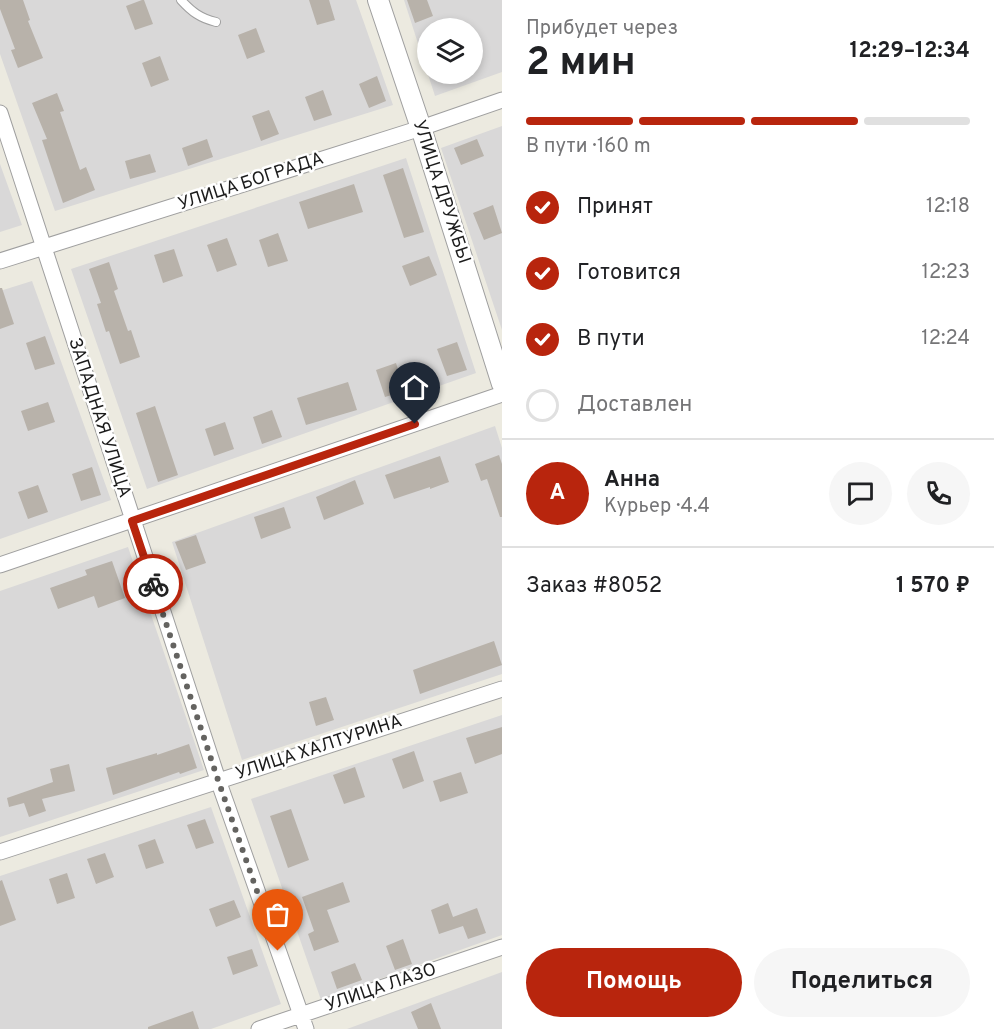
<!DOCTYPE html>
<html lang="ru">
<head>
<meta charset="utf-8">
<style>
  :root { --surface:#fff; --page:#f6f6f6; --text:#202124; --muted:#757577; --line:#e0e0e0; --accent:#b8250d }
  body { margin:0; font-family:Overpass,sans-serif; background:var(--page); color:var(--text); height:100vh; display:flex; flex-direction:column; font-size:22px; white-space:nowrap }
  * { box-sizing:border-box; margin:0 }
  p { font-size:20px; color:var(--muted) }
  .icon { flex:none; width:33px; height:33px; fill:none; stroke:currentColor; stroke-width:2; stroke-linecap:round; stroke-linejoin:round }
  .map { position:relative; flex:1; overflow:hidden }
  .drawer { display:flex; flex-direction:column; background:var(--surface); width:492px }
  .drawer>* { flex:none }
  .buttons { position:absolute; left:417px; top:18px; display:grid; gap:12px }
  .buttons a { display:grid; place-items:center; width:66px; height:66px; border-radius:50%; background:var(--surface); box-shadow:0 3px 9px #0003; font-size:30px }
  .pin { position:absolute; display:grid; place-items:center; width:51px; height:51px; color:#fff; margin:-62px -26px; border-radius:50% 50% 50% 0; rotate:-45deg; box-shadow:0 0 6px #0007 }
  .pin .icon { rotate:45deg }
  .courier { position:absolute; display:grid; place-items:center; width:60px; height:60px; margin:-30px; border:4px solid #b8250d; border-radius:50%; background:#fff; color:#222; box-shadow:0 2px 8px #0007 }
  .head em { font-style:normal; font-weight:700 }
  .head div { display:flex; flex-direction:column-reverse }
  .head { display:flex; align-items:center; justify-content:space-between; height:102px; padding:0 24px }
  h1 { font-size:39px; font-weight:700; line-height:45px }
  .bar { display:grid; grid-template-columns:repeat(4,1fr); gap:9px 6px; align-content:center; height:72px; padding:0 24px }
  .bar i { height:8px; border-radius:4px; background:var(--line) }
  .bar .active { background:var(--accent) }
  .bar p { grid-column:span 4 }
  .line { display:flex; align-items:center; gap:15px; padding:0 24px; border-top:2px solid var(--line) }
  .line div { flex:1 }
  .round { display:grid; place-items:center; flex:none; width:63px; height:63px; border-radius:32px; background:var(--page) }
  ol { padding:0 24px; list-style:none }
  li { display:flex; align-items:center; gap:18px; height:66px }
  li p { margin-inline-start:auto }
  li .icon { padding:6px; border-radius:50%; background:var(--accent); color:#fff; stroke-width:4 }
  li:last-child { color:var(--muted) }
  li i { width:33px; height:33px; border:3px solid var(--line); border-radius:50% }
  .action { display:flex; gap:12px; margin-top:auto; padding:12px 24px }
  .action a { flex:1; height:69px; border-radius:36px; background:var(--accent); color:#fff; font-size:24px; font-weight:700; line-height:69px; text-align:center }
  .action a+a { background:var(--page); color:var(--text) }
  main { display:flex; flex:1; min-height:0 }
  .map>svg:first-child { display:block }
</style>
</head>
<body>
<main>
<div class="map">
<svg width="502" height="1029" viewBox="0 0 502 1029">
  <rect width="100%" height="100%" fill="#eceae0"/>
  <!-- residential -->
  <path fill="#d9d8d8" fill-rule="evenodd" d="M0,0H356L393,105L55,211L0,54Z
    M404,0H502V72L435,96ZM428,28H472V74H428Z
    M502,126V330L441,148Z
    M406,158L476,373L147,489L71,269Z
    M0,164L22,225L0,232Z
    M32,281L111,500L0,539V291Z
    M495,426L502,448V674L242,760L172,542Z
    M128,547L204,770L0,837V591Z
    M502,715V935L321,1000L251,799Z
    M211,807L281,1004L211,1029H0V876Z
    M502,972V1029H347Z"/>
  <!-- building -->
  <path fill="#b8b2aa" d="M0,0H23L30,20L28,21L43,58L18,68L11,50L15,49L0,9Z
    M142,0H144L153,24L135,30L126,6Z
    M309,0H329L335,20L317,25Z
    M407,0H427L433,16L415,23Z
    M256,28L265,52L247,59L238,35Z
    M160,56L169,80L151,87L142,63Z
    M377,76L386,101L369,108L359,84Z
    M323,90L332,115L314,121L305,97Z
    M57,93L64,111L60,112L80,170L86,167L95,190L63,203L42,140L47,139L32,103Z
    M269,110L279,134L261,141L252,116Z
    M207,139L213,157L188,166L182,148Z
    M477,139L484,156L461,165L454,148Z
    M150,154L156,172L130,179L125,161Z
    M403,168L424,232L404,238L383,175Z
    M354,184L363,212L308,229L299,202Z
    M493,205L502,233L484,240L473,213Z
    M278,233L288,261L268,267L259,240Z
    M227,238L237,265L217,272L207,245Z
    M174,249L183,276L163,283L154,255Z
    M429,256L437,275L410,286L402,266Z
    M109,262L118,289L114,291L128,331L131,330L140,357L120,364L109,331L106,332L97,304L101,303L89,269Z
    M0,288H2L14,324L0,329Z
    M45,336L55,364L35,370L26,343Z
    M457,342L467,370L447,376L437,349Z
    M396,363L405,391L385,397L376,370Z
    M348,382L357,410L306,425L297,398Z
    M48,402L55,422L28,431L21,411Z
    M155,406L178,475L158,482L136,413Z
    M272,410L282,437L262,444L253,417Z
    M225,422L234,449L214,456L205,429Z
    M499,455L502,464V517H500L487,479L481,481L475,464Z
    M440,456L449,482L430,489V487L394,499L385,475Z
    M92,467L101,495L81,501L72,474Z
    M355,480L364,504L324,520L316,497Z
    M38,485L48,512L28,519L18,492Z
    M284,507L291,528L261,539L254,517Z
    M196,535L206,563L186,570L175,542Z
    M112,561L125,598L98,608L94,596L58,609L50,588L87,575L85,570Z
    M494,641L502,665L420,694L413,670Z
    M326,697L334,720L316,726L309,702Z
    M502,727V754L475,764L466,738Z
    M189,744L197,768L180,774L179,772L113,795L106,768L157,753V755Z
    M414,751L424,781L403,789L392,759Z
    M69,764L75,791L42,799L46,811L29,817L24,803L9,807L7,798L53,782L50,769Z
    M355,767L365,797L344,804L333,775Z
    M461,772L468,793L440,802L433,781Z
    M291,809L309,860L288,868L270,816Z
    M205,819L214,843L196,849L187,825Z
    M155,839L164,863L146,869L138,845Z
    M105,853L114,877L96,884L87,859Z
    M67,873L75,898L57,904L49,879Z
    M2,880L16,920L0,926V881Z
    M343,882L350,902L327,910L339,942L314,951L308,934L314,931L302,897Z
    M234,900L241,917L216,927L209,909Z
    M448,903L453,917L477,908L486,933L468,939L463,926L439,934L431,910Z
    M403,939L412,964L395,970L386,946Z
    M252,949L258,966L233,975L227,957Z
    M355,963L362,980L337,989L331,972Z
    M431,1003L441,1029H418L411,1012Z
    M193,1011L199,1029H148V1027Z"/>
  <g fill="none" stroke-linecap="round" stroke-linejoin="round">
    <!-- service casing -->
    <g stroke="#9f9f9f" stroke-width="10">
      <path id="service" d="M181,0C192,12 200,18 216,22"/>
    </g>
    <!-- minor casing -->
    <g stroke="#9f9f9f" stroke-width="17">
      <path id="minor" d="M0,113L218,780L306,1029
        M0,261L421,128L502,100
        M0,565L502,394
        M0,852L502,689
        M259,1029L502,947"/>
    </g>
    <!-- tertiary casing -->
    <g stroke="#9f9f9f" stroke-width="22">
      <path id="tertiary" d="M378,0L421,128L502,384"/>
    </g>
    <!-- service -->
    <use href="#service" stroke="#fff" stroke-width="8"/>
    <!-- minor -->
    <use href="#minor" stroke="#fff" stroke-width="15"/>
    <!-- tertiary -->
    <use href="#tertiary" stroke="#fff" stroke-width="20"/>
  </g>
  <g fill="none" stroke-linecap="round" stroke-linejoin="round">
    <!-- done -->
    <path stroke="#646360" stroke-width="6" stroke-dasharray="0 10.8" d="M153,584L218,780L278,951"/>
    <!-- route -->
    <path stroke="#b8250d" stroke-width="8" d="M153,584L132,521L415,424"/>
  </g>
  <g text-anchor="middle" dominant-baseline="central" stroke-width="5" stroke-linejoin="round" paint-order="stroke">
    <!-- street labels -->
    <g font-size="18" fill="#1b1b1b" stroke="#fff">
      <text transform="translate(251 182) rotate(-18)">УЛИЦА БОГРАДА</text>
      <text transform="translate(441 192) rotate(72)">УЛИЦА ДРУЖБЫ</text>
      <text transform="translate(99 418) rotate(72)">ЗАПАДНАЯ УЛИЦА</text>
      <text transform="translate(319 748) rotate(-18)">УЛИЦА ХАЛТУРИНА</text>
      <text transform="translate(381 988) rotate(-19)">УЛИЦА ЛАЗО</text>
    </g>
  </g>
</svg>
<div class="buttons">
<a><svg class="icon" aria-label="layers" viewBox="0 0 24 24"><path d="M12 4l9 5-9 5-9-5zM3 14l9 5 9-5"/></svg></a>
</div>
<div class="pin" style="left:278px;top:951px;background:#ea580c"><svg class="icon" aria-label="bag" viewBox="0 0 24 24"><path d="M5 8h14l-1 12H6zM9 8a3 3 0 0 1 6 0"/></svg></div>
<div class="pin" style="left:415px;top:424px;background:#1f2937"><svg class="icon" aria-label="home" viewBox="0 0 24 24"><path d="M3 11l9-7 9 7M6 9v11h12V9"/></svg></div>
<div class="courier" style="left:153px;top:584px"><svg class="icon" aria-label="bike" viewBox="0 0 24 24"><circle cx="6" cy="16" r="4"/><circle cx="18" cy="16" r="4"/><path d="M6 16l4-8h5l3 8M10 8l3 8H6M13 5h3"/></svg></div>
</div>
<section class="drawer">
<div class="head"><div><h1>2 мин</h1><p>Прибудет через</p></div><em>12:29–12:34</em></div>
<div class="bar"><i class="active"></i><i class="active"></i><i class="active"></i><i></i><p>В пути · 160 m</p></div>
<ol>
<li><svg class="icon" aria-label="check" viewBox="0 0 24 24"><path d="M5 12l5 5 9-10"/></svg>Принят<p>12:18</p></li>
<li><svg class="icon" aria-label="check" viewBox="0 0 24 24"><path d="M5 12l5 5 9-10"/></svg>Готовится<p>12:23</p></li>
<li><svg class="icon" aria-label="check" viewBox="0 0 24 24"><path d="M5 12l5 5 9-10"/></svg>В пути<p>12:24</p></li>
<li><i></i>Доставлен</li>
</ol>
<div class="line" style="height:108px"><b class="round" style="background:var(--accent);color:#fff">А</b><div><b>Анна</b><p>Курьер · 4.4</p></div><a class="round"><svg class="icon" aria-label="chat" viewBox="0 0 24 24"><path d="M4 5h16v11H9l-5 4z"/></svg></a><a class="round"><svg class="icon" aria-label="phone" viewBox="0 0 24 24"><path d="M5 4h4l2 5-3 2q2 4 5 5l2-3 5 2v4C11 20 4 13 5 4z"/></svg></a></div>
<div class="line" style="height:78px"><div>Заказ #8052</div><b>1 570 ₽</b></div>
<div class="action"><a>Помощь</a><a>Поделиться</a></div>
</section>
</main>
</body>
</html>
